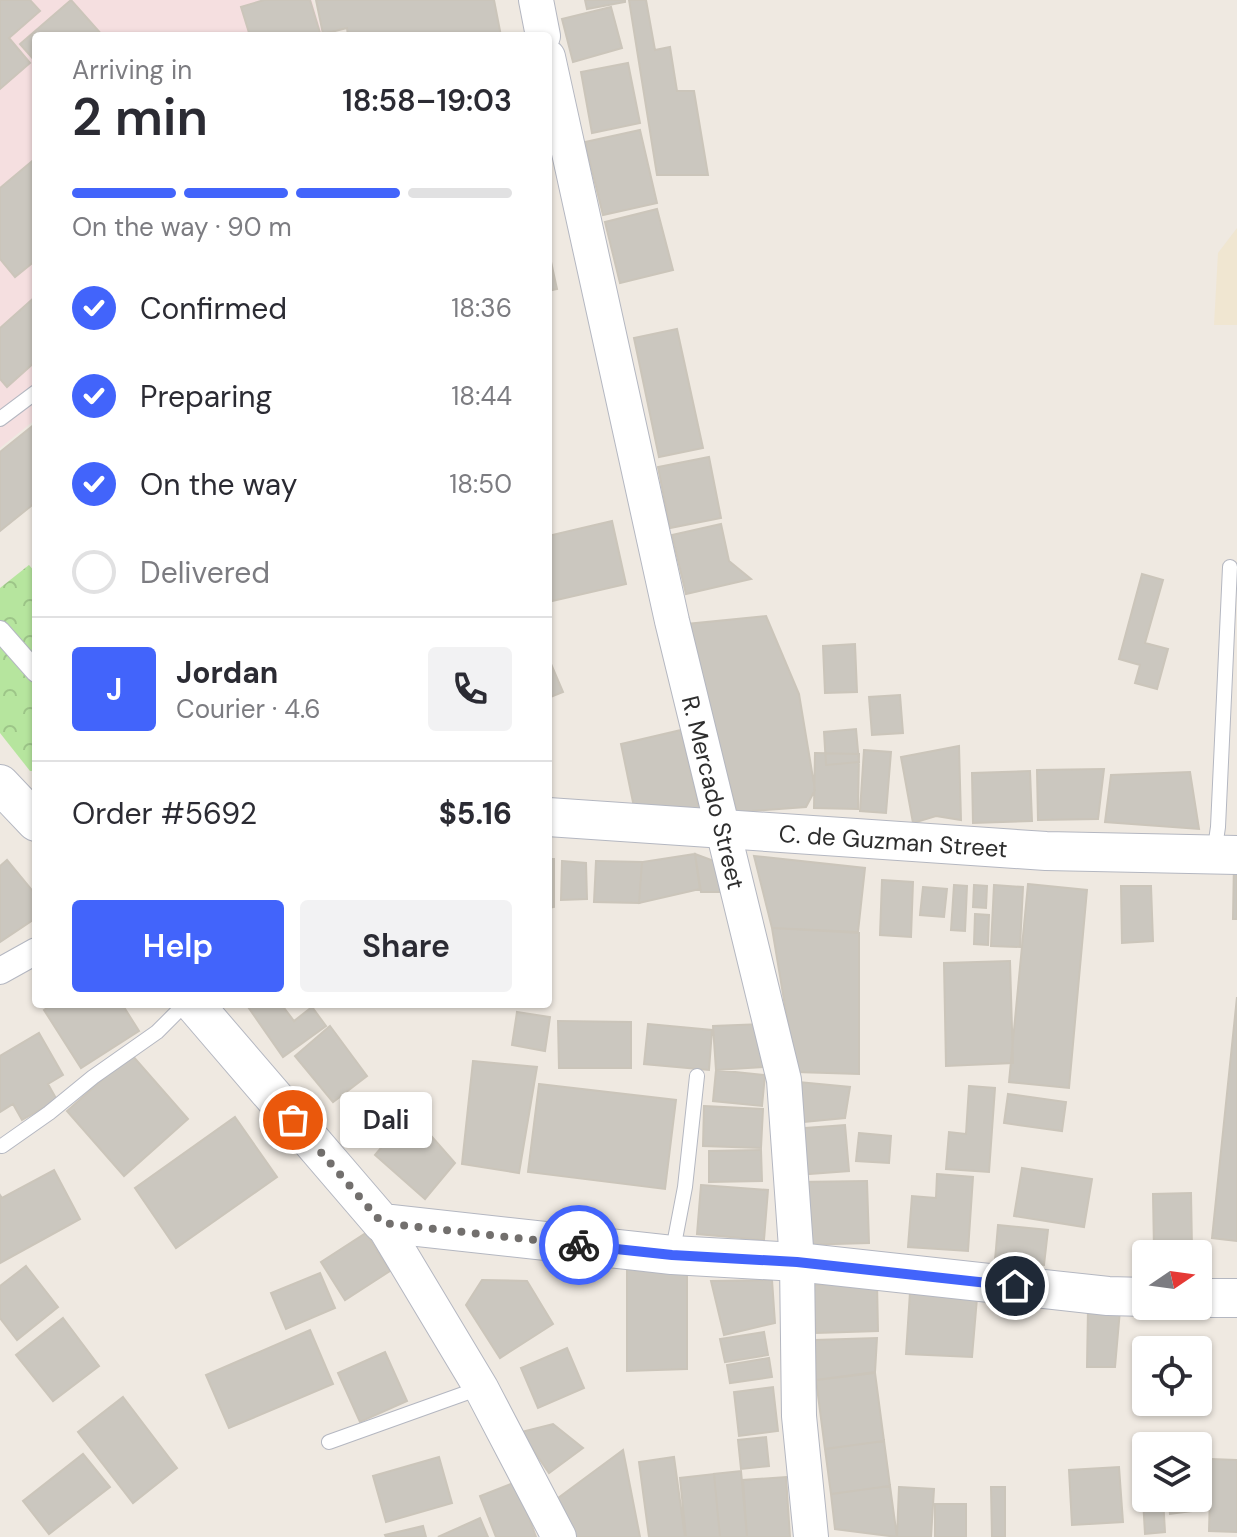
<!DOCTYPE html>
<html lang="en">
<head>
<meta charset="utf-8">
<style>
  :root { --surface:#fff; --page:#f2f2f3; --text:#2b2b33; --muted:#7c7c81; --line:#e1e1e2; --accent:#4264fb }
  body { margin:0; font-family:"DM Sans",sans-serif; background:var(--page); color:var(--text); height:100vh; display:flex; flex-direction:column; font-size:30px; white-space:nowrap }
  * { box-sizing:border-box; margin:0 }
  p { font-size:26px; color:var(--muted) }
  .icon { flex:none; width:44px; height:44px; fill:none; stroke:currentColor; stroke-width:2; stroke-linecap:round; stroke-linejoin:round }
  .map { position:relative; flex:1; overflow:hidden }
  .panel { position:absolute; left:32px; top:32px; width:520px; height:976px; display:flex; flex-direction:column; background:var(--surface); border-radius:8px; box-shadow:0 2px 6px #0004 }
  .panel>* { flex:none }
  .needle { width:52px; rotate:77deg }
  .buttons { position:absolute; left:1132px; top:1240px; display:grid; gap:16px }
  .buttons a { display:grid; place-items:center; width:80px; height:80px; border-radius:8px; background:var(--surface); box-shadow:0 2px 6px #0004; font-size:40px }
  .pin { position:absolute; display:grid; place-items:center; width:68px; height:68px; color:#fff; margin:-34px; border:4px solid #fff; border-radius:50%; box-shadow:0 2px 8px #0007 }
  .courier { position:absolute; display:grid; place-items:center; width:80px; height:80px; margin:-40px; border:6px solid #4264fb; border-radius:50%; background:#fff; color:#222; box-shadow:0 2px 10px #0007 }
  .bubble { position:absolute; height:56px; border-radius:8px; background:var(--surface); box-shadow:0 2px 6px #0004; font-size:26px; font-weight:600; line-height:56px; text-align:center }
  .overview em { font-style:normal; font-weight:600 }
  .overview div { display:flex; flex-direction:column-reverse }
  .overview { display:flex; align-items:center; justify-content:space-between; height:136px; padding:0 40px }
  h1 { font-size:52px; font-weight:600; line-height:60px }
  .bar { display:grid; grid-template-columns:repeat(4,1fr); gap:12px 8px; align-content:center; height:96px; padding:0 40px }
  .bar i { height:10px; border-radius:6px; background:var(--line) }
  .bar .active { background:var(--accent) }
  .bar p { grid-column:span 4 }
  .line { display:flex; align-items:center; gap:20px; padding:0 40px; border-top:2px solid var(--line) }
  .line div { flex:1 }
  .round { display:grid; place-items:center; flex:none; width:84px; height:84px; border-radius:8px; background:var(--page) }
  ol { padding:0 40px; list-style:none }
  li { display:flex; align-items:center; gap:24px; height:88px }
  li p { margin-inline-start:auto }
  li .icon { padding:8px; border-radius:50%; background:var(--accent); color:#fff; stroke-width:4 }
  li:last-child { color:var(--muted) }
  li i { width:44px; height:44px; border:4px solid var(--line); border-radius:50% }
  .cta { display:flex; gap:16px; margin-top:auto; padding:16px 40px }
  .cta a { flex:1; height:92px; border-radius:8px; background:var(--accent); color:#fff; font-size:32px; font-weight:600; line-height:92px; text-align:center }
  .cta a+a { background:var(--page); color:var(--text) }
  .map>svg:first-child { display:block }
</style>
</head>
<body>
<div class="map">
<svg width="1237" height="1537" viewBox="0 0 1237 1537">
  <defs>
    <pattern id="park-crowns" width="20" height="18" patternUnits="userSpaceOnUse" patternTransform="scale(2)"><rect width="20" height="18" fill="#b6e59e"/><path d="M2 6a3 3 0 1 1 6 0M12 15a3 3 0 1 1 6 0" fill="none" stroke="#9dc588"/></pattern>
  </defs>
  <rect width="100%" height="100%" fill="#efe9e1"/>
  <!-- education -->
  <path fill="#f0e6d1" d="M1237,228V325H1214L1218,253Z"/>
  <!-- medical -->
  <path fill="#f5dfe0" d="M0,0H312L323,36H36V419L0,448Z"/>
  <!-- park -->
  <path fill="url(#park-crowns)" d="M29,565L36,573V771H30L0,733V588Z"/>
  <!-- building -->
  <path fill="#cbc7bf" stroke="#cbc5ba" stroke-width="2" d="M0,0H30L40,11L9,38L30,63L0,89Z
    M71,0L103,36H36V62L20,44Z
    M264,0H310L321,36H250L241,7Z
    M316,0H494L501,36H348L347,28L323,34Z
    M585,0H625V2L587,9Z
    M629,0H646L655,50L670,47L677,91H694L708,175H657Z
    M611,7L622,48L573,62L562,19Z
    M628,63L640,123L592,133L581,72Z
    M640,130L657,203L603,215L585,142Z
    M36,158V260L15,277L0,259V188Z
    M657,209L673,270L620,283L605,222Z
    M548,248L557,289L548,291Z
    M36,296V361L7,387L0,379V328Z
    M677,329L703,448L659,457L634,338Z
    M36,423V502L0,531V452Z
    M709,457L721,518L670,528L658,467Z
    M612,521L626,584L548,602V536Z
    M721,524L729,561L751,579L686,594L672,535Z
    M1142,574L1163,580L1145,643L1168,649L1157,689L1135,683L1140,665L1119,659Z
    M766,616L799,694L815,790L806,807L737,812L687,624Z
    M855,644L857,692L825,693L823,646Z
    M548,657L563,692L548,698Z
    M900,695L903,733L872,735L869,697Z
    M856,729L859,762L826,765L824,732Z
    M681,730L700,812L634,807L621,744Z
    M959,746L961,820L936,816L913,823L901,757Z
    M864,750L891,752L886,813L860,811Z
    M815,753L859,754L858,809L814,808Z
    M1104,769L1098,819L1038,820L1037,770Z
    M1030,771L1032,821L973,823L972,773Z
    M1190,772L1199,829L1105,822L1111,775Z
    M695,854L700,889L639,903L642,862Z
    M695,854L714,861L725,892H701Z
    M754,856L865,868L858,932L772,928Z
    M548,859H554V907L548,908Z
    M7,860L36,895V918L0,942V866Z
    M562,861L586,863L587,899L561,900Z
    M596,861L642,862L639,903L594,902Z
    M1234,862H1237V919H1233Z
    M882,880L913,882L911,937L880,935Z
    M1028,884L1087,890L1069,1088L1009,1082Z
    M954,885L967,886L965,931L951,930Z
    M974,885L987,886L986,908L973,907Z
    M994,885L1023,887L1020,947L991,946Z
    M1121,886H1151L1153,941L1122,943Z
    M923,887L947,889L944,917L920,915Z
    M975,914L989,915L988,945L974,944Z
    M772,928L859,933V1074L796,1072Z
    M1010,961L1013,1063L946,1066L944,963Z
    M1237,997V1241L1212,1238Z
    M53,1004H122L139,1031L81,1068L44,1010Z
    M246,1004H281L294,1021L312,1007L326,1026L283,1057Z
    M517,1012L550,1017L545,1051L512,1045Z
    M558,1021L631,1022V1068H559Z
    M648,1024L712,1030L709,1070L644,1064Z
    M764,1024L766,1067L716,1070L713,1026Z
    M330,1026L367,1076L333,1102L295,1056Z
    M39,1033L63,1075L48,1084L57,1100L22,1120L13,1104L0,1112V1056Z
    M131,1054L188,1119L124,1176L67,1111Z
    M473,1061L537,1067L519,1173L462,1164Z
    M716,1070L765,1075L762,1106L713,1101Z
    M798,1082L850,1087L845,1118L794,1123Z
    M539,1084L676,1100L665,1189L528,1172Z
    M969,1086L995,1088L989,1172L946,1169L949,1132L966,1134Z
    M1008,1094L1066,1102L1062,1131L1004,1123Z
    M381,1095L398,1125L365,1145L348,1115Z
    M704,1106L763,1109L761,1148L703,1146Z
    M411,1113L455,1163L425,1199L375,1155Z
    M235,1117L277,1177L176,1248L135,1188Z
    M845,1125L849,1171L797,1175L792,1129Z
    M859,1133L891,1136L889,1163L856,1161Z
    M761,1150L762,1181L709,1182V1151Z
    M1022,1168L1092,1179L1084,1227L1014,1216Z
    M54,1170L80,1219L0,1263V1195L2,1198Z
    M937,1174L973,1177L968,1251L908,1247L912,1196L936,1198Z
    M867,1181L869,1243L799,1245L797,1182Z
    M701,1185L768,1190L764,1240L697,1234Z
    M1191,1193L1192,1249L1154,1250L1153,1194Z
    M998,1225L1048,1230L1044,1265L995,1260Z
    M366,1233L390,1271L345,1300L321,1262Z
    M627,1262L687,1265V1369L627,1371Z
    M26,1266L58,1307L17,1340L0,1318V1286Z
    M320,1273L335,1308L286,1329L271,1293Z
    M482,1280L527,1281L553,1324L500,1358L466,1305Z
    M772,1280L775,1323L724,1335L711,1281Z
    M877,1283L878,1331L816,1333L813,1285Z
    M910,1292L977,1298L972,1357L906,1354Z
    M1088,1308L1120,1310L1115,1367H1087Z
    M63,1318L99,1366L53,1401L16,1355Z
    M310,1330L333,1384L229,1428L206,1375Z
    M764,1332L768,1355L725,1362L720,1339Z
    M877,1338L875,1372L816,1380L815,1340Z
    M567,1348L584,1388L538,1408L521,1368Z
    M385,1352L407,1401L360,1422L338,1373Z
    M769,1358L772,1377L730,1383L727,1365Z
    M875,1373L884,1441L825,1449L816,1380Z
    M773,1387L778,1431L739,1436L734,1392Z
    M123,1397L177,1468L133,1503L78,1432Z
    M553,1424L583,1448L549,1473L521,1432Z
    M766,1437L769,1466L741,1469L738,1440Z
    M884,1441L890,1486L831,1494L825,1449Z
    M623,1450L640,1537H576L558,1498Z
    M83,1454L110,1487L49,1534L23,1501Z
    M439,1457L452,1503L386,1522L373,1476Z
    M674,1457L685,1537H649L639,1462Z
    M1211,1459L1237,1460V1532L1209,1531Z
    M1119,1467L1123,1522L1072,1525L1069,1470Z
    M741,1471L747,1537H720L714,1474Z
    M714,1474L720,1537H686L680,1478Z
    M786,1477L790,1537H747L743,1480Z
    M1142,1481H1146V1498H1163L1165,1532L1145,1534Z
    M516,1482L536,1537H496L480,1496Z
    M890,1486L897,1537L835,1529L831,1494Z
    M899,1487L934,1489L931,1537H897Z
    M991,1487H1005V1537H992Z
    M1198,1487L1201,1510L1170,1514L1168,1498H1198Z
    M935,1504H966V1537H935Z
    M480,1518L488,1537H438Z
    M423,1526L426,1537H386L385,1535Z"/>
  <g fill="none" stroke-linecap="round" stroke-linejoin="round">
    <!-- service casing -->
    <g stroke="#b4b7c1" stroke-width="16">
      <path id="service" d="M0,419L36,392
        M1214,854L1218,827L1230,567
        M2,1146L49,1113L93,1077L157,1032L185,1004
        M672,1255L685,1187L697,1076
        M329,1442L480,1388"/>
    </g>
    <!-- pedestrian casing -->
    <g stroke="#b4b7c1" stroke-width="22">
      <path id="pedestrian" d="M0,631L36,672"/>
    </g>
    <!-- minor casing -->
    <g stroke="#b4b7c1" stroke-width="28">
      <path id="minor" d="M0,971L36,951"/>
    </g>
    <!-- tertiary casing -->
    <g stroke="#b4b7c1" stroke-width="36">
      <g id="tertiary">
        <path d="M536,0L543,36"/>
        <path id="s1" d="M548,57L672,621L784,1080L797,1262L799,1416L811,1537"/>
        <path d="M382,1223L481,1388L559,1537"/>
      </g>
    </g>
    <!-- secondary casing -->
    <g stroke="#b4b7c1" stroke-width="40">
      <g id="secondary">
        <path d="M0,784L36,822"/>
        <path id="s2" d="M548,817L1046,851L1237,855"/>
        <path d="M194,1004L382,1223L672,1255L797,1262L1108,1296L1146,1297"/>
        <path d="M1198,1298H1237"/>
      </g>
    </g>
    <!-- service -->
    <use href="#service" stroke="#fff" stroke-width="14"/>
    <!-- pedestrian -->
    <use href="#pedestrian" stroke="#fff" stroke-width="20"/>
    <!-- minor -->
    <use href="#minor" stroke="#fff" stroke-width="26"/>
    <!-- tertiary -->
    <use href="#tertiary" stroke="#fff" stroke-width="34"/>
    <!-- secondary -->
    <use href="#secondary" stroke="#fff" stroke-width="38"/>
  </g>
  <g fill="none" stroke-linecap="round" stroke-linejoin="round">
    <!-- done -->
    <path stroke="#726f6d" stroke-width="8" stroke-dasharray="0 14.4" d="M293,1120L382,1223L579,1245"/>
    <!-- route -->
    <path stroke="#4264fb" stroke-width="10" d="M579,1245L672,1255L797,1262L1015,1286"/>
  </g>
  <g text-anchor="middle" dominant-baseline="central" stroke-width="6" stroke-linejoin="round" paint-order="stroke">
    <!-- street labels -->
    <g font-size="24" fill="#2e2e2e" stroke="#fff">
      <text stroke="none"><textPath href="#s1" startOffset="754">R. Mercado Street</textPath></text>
      <text stroke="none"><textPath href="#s2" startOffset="346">C. de Guzman Street</textPath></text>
    </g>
  </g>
</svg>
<div class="buttons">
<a><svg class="needle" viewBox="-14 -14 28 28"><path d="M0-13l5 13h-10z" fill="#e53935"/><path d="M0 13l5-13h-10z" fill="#7c7c81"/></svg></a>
<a><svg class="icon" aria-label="locate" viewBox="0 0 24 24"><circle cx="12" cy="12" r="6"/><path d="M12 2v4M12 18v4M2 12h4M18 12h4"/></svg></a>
<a><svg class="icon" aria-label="layers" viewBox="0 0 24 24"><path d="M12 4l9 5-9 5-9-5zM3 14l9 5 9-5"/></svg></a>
</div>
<div class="pin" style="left:293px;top:1120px;background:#ea580c"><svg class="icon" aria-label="bag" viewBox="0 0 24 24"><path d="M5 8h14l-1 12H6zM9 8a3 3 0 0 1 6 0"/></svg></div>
<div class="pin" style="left:1015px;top:1286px;background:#1f2937"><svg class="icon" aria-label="home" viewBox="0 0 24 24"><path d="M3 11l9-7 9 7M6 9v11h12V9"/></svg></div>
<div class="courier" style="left:579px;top:1245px"><svg class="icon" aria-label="bike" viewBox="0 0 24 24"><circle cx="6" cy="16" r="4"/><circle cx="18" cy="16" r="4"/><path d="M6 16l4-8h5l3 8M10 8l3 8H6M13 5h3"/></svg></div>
<div class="bubble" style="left:340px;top:1092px;width:92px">Dali</div>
<section class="panel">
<div class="overview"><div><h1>2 min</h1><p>Arriving in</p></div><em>18:58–19:03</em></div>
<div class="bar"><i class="active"></i><i class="active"></i><i class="active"></i><i></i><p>On the way · 90 m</p></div>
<ol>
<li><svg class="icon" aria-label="check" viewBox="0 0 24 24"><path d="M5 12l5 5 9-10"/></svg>Confirmed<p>18:36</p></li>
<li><svg class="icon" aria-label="check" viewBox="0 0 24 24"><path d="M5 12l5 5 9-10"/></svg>Preparing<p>18:44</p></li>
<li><svg class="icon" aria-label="check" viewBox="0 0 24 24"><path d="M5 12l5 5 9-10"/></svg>On the way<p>18:50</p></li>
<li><i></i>Delivered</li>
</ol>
<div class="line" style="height:144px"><b class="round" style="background:var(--accent);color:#fff">J</b><div><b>Jordan</b><p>Courier · 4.6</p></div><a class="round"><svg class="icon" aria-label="phone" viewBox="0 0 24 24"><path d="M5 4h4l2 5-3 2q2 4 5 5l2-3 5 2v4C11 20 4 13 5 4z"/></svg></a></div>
<div class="line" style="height:104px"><div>Order #5692</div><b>$5.16</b></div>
<div class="cta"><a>Help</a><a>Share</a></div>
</section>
</div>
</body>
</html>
